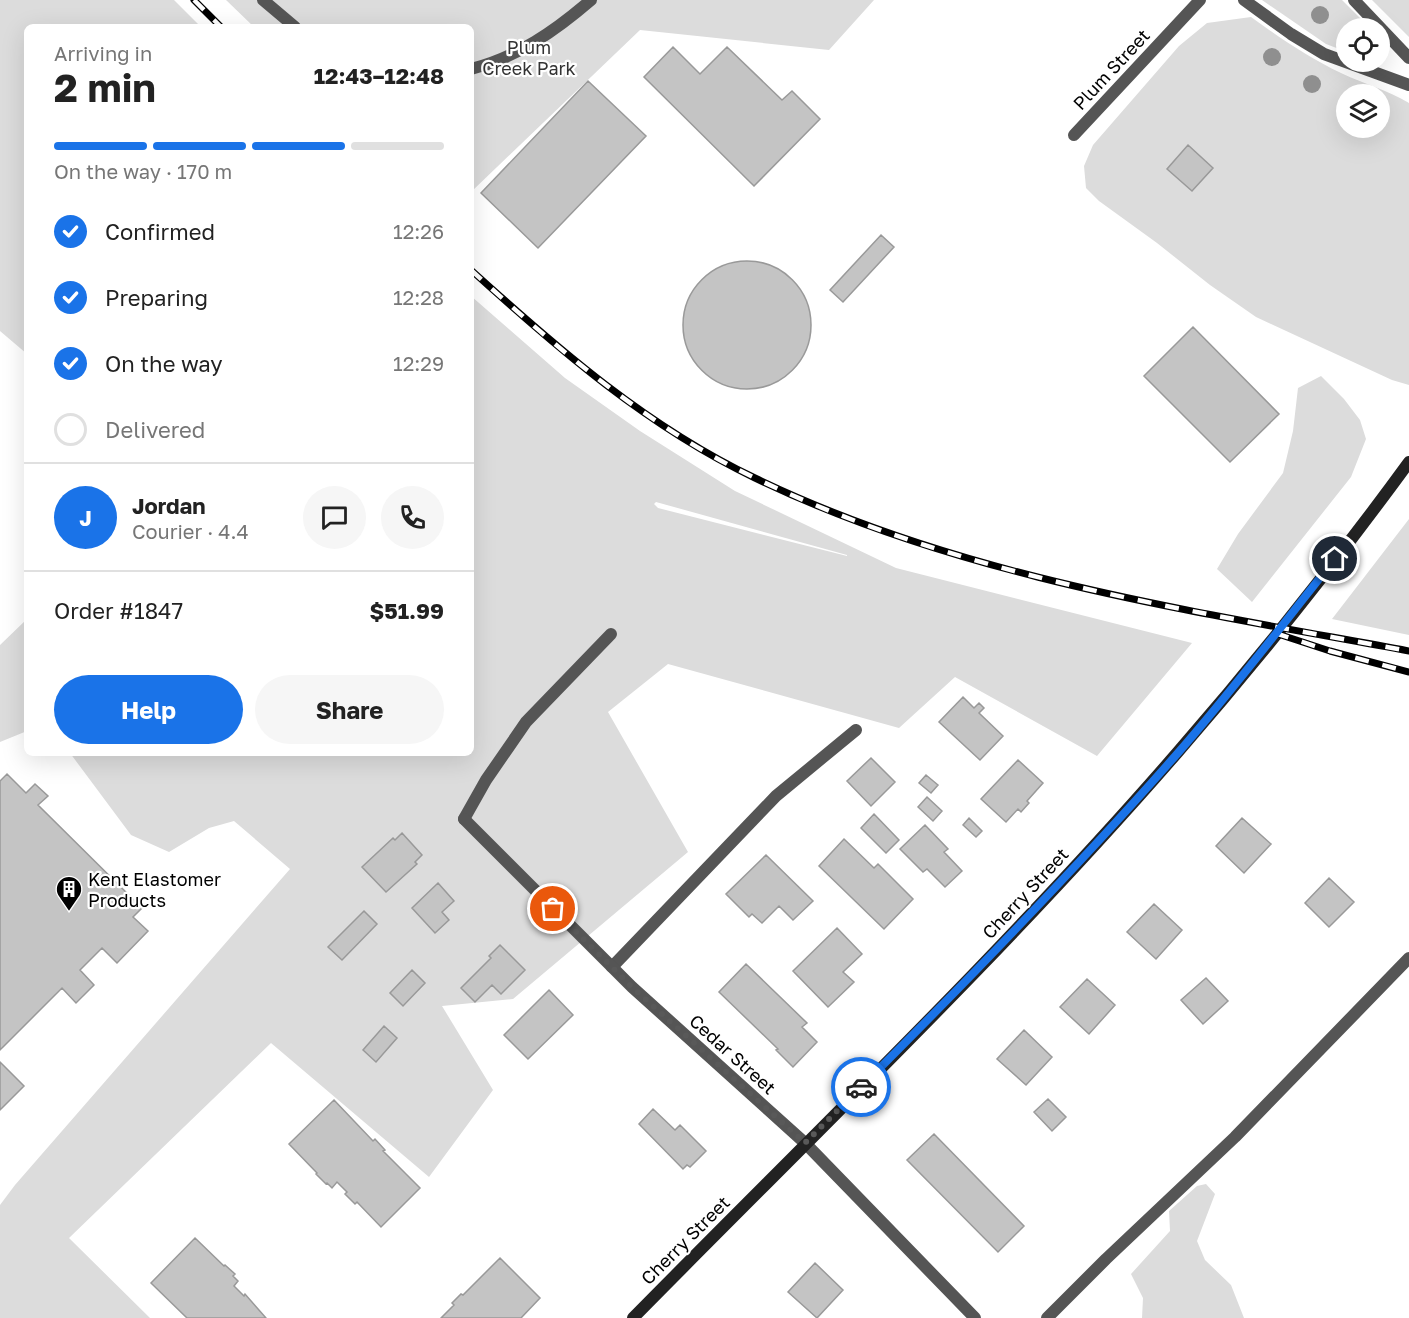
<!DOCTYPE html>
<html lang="en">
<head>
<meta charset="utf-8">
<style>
  :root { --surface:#fff; --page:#f6f6f6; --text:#222; --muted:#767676; --line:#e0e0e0; --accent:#1a73e8 }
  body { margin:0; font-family:"Golos Text",sans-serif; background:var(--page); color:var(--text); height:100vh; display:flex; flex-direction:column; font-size:22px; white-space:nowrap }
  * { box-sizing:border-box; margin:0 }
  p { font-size:20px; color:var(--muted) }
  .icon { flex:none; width:33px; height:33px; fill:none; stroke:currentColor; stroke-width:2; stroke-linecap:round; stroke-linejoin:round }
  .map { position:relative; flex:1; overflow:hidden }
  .details { position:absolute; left:24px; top:24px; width:450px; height:732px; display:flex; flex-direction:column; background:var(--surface); border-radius:9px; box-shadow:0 6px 24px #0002 }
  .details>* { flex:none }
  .tools { position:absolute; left:1336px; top:18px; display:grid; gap:12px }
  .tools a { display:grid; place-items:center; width:54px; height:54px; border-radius:50%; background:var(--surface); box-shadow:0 6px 24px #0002; font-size:30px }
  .pin { position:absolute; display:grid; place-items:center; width:51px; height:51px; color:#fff; margin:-26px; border:3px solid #fff; border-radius:50%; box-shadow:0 2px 6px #0007 }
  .courier { position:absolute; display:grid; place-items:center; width:60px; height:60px; margin:-30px; border:4px solid #1a73e8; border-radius:50%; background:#fff; color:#222; box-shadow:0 2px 8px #0007 }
  .head em { font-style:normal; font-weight:700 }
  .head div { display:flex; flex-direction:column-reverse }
  .head { display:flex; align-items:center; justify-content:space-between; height:102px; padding:0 30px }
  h1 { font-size:39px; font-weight:700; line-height:45px }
  .bar { display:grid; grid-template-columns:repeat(4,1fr); gap:9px 6px; align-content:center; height:72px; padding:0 30px }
  .bar i { height:8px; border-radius:4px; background:var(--line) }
  .bar .active { background:var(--accent) }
  .bar p { grid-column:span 4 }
  .line { display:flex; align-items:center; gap:15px; padding:0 30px; border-top:2px solid var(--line) }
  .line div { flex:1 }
  .round { display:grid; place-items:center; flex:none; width:63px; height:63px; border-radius:32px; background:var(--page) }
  ol { padding:0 30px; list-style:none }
  li { display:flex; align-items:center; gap:18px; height:66px }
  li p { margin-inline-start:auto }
  li .icon { padding:6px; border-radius:50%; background:var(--accent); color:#fff; stroke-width:4 }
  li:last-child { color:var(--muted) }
  li i { width:33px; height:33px; border:3px solid var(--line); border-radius:50% }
  .primary-button { display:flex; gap:12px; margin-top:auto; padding:12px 30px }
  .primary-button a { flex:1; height:69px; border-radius:36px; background:var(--accent); color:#fff; font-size:24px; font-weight:700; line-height:69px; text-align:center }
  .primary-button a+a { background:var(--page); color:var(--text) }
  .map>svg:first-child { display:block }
</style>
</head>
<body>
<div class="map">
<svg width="1409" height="1318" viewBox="0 0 1409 1318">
  <rect width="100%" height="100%" fill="#fff"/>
  <!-- green -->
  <path fill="#dcdcdc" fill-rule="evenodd" d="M0,0H174L201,27H27V354L0,331Z
    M226,0H874L829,50L640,30L471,192V27H254Z
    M1262,0H1342L1370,28H1347V52L1326,44Z
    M1372,0H1409V37Z
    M1251,17C1280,38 1309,58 1341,73C1364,84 1388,90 1409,103V385L1392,380L1256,317L1210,285L1157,243L1099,201L1086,188L1084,166L1093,145L1179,46L1207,23ZM1347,94H1380V128H1347Z
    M471,296L565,378L640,431L735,491L896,568L1192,643L1097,756L955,677L899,728L668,664L608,712L688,852L513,999L442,1006L493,1090L429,1177L271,1043L69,1238L150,1318H0V1205L15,1185L290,869L234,821L209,828L169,852L131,835L70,753H471ZM656,502L847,555V556L658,508L654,504Z
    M1321,376L1344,399L1360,420L1366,439L1351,477L1252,602L1217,569L1238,534L1283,473L1293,431L1298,388Z
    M1409,519V635L1332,619Z
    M27,619V731L0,742V645Z
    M1206,1184L1215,1194L1197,1241L1205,1260L1231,1285L1244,1318H1142L1143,1298L1131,1274L1170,1231L1169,1211L1197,1186Z"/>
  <!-- building -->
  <path fill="#c4c4c4" stroke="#999" stroke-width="1.5" d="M673,47L700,74L727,47L782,100L792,91L820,119L754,186L644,77Z
    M588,81L646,136L538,248L481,193Z
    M1188,145L1213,168L1192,191L1167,169Z
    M881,235L894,247L843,302L830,290Z
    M683 325a64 64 0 1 1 128 0a64 64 0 1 1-128 0Z
    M1193,327L1279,414L1230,462L1144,376Z
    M963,697L974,708L979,703L984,708L979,713L1003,736L980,760L939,722Z
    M871,758L895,782L871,806L847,781Z
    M1018,760L1043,783L1027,801L1029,803L1021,812L1018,809L1006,822L981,799Z
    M7,774L26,793L35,784L48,796L38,805L142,908L133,917L148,931L117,963L102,948L80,970L94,985L76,1003L62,988L0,1050V781Z
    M926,775L938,785L931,793L919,783Z
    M927,797L942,811L933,821L918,807Z
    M874,814L899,840L886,853L861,828Z
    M969,818L982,831L976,837L963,825Z
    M1242,818L1271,844L1244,873L1216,846Z
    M925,825L948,849L944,852L962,871L945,887L927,869L923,872L900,849Z
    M402,833L422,855L415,862L417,864L386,892L362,867L393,838L395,840Z
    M844,839L874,868L878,864L913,899L884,929L819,866Z
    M766,855L813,901L793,920L779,906L762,923L752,914L749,917L726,894Z
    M1329,878L1354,902L1329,927L1305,903Z
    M438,883L454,901L442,912L449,920L435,933L412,908Z
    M1154,904L1182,930L1156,959L1127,932Z
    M364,911L377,924L342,960L328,947Z
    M837,928L862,954L843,972L854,982L828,1007L793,971Z
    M500,945L525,970L501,994L492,985L475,1002L461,988L491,958L489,956Z
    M746,964L807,1023L802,1027L817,1042L793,1067L776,1050L778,1049L719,992Z
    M412,970L425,983L403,1006L390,993Z
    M1206,978L1228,1001L1203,1024L1181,1000Z
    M1087,979L1115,1005L1089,1034L1060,1007Z
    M549,990L573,1015L528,1059L504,1035Z
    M384,1026L397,1038L376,1062L363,1050Z
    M1024,1030L1052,1057L1026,1085L997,1059Z
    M0,1062L24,1086L0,1110Z
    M1048,1099L1066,1117L1052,1131L1034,1112Z
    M334,1100L373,1141L375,1139L385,1150L383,1151L420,1188L381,1227L357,1202L355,1204L345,1194L347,1192L337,1182L332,1188L327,1183L326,1184L316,1174L317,1173L289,1144Z
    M653,1109L675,1130L680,1125L706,1151L690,1167L687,1165L683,1169L639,1124Z
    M934,1134L1024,1226L998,1252L907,1160Z
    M195,1238L224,1266L225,1265L235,1274L233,1276L238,1281L234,1286L244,1296L245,1294L266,1318H187L151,1283Z
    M500,1258L540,1298L521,1318H441L454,1305L452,1303L461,1294L463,1295Z
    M815,1263L843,1290L817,1318L788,1292Z"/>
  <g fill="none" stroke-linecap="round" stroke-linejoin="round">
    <!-- lane -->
    <path stroke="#555" stroke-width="12" d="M263,0L295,27
      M1244,0L1291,34L1324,54L1409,85
      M1354,0L1409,58
      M471,69C518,57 555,31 591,0
      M1074,135L1200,0
      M464,819L486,780L526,722L611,634
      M612,967L776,796L856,730
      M1047,1318L1106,1259L1235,1137L1409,958"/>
    <!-- street -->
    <path stroke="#555" stroke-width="12" d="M464,819L632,987L805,1143L975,1318"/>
    <!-- secondary -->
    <path stroke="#222" stroke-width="12" d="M633,1318C816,1132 1006,950 1177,753C1258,660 1336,562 1409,462"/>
    <!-- rail casing -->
    <g stroke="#000" stroke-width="7">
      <path id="rail" d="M194,0L221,27
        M471,270C558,349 648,427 755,478C960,577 1187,610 1409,651
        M1275,633L1330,651L1409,672"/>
    </g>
    <!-- rail -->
    <use href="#rail" stroke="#fff" stroke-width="4.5" stroke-dasharray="14" stroke-linecap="butt"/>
  </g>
  <!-- trees -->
  <g fill="#8f8f8f">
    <circle cx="1320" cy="15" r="9"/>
    <circle cx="1272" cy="57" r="9"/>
    <circle cx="1312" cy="84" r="9"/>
  </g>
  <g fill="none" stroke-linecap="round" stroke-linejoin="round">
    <!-- done -->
    <path stroke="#595959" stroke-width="6" stroke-dasharray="0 10.8" d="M553,909L632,987L805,1143L861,1087"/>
    <!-- route -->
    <path stroke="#1a73e8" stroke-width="8" d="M861,1087C969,979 1076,869 1177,754C1232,691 1283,624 1335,559"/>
  </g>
  <!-- icons -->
  <defs>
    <g id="building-pin" transform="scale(1.35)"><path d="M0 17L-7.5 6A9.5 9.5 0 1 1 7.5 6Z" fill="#000" stroke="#fff"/><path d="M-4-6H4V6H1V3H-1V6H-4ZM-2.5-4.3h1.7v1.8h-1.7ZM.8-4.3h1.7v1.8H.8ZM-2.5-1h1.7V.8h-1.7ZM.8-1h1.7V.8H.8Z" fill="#fff"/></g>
  </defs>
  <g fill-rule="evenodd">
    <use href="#building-pin" x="69" y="889"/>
  </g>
  <g text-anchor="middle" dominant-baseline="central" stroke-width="4.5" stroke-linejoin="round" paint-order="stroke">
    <!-- park labels -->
    <g font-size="18" fill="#333" stroke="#fff">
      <text x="529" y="47">Plum<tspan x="529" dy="21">Creek Park</tspan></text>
    </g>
    <!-- street labels -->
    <g font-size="18" fill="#000" stroke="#fff">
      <text transform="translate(1111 69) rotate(-47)">Plum Street</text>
      <text transform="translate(1025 893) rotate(-47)">Cherry Street</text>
      <text transform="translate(733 1054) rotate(42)">Cedar Street</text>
      <text transform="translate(685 1240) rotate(-45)">Cherry Street</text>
    </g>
    <!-- poi labels -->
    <g font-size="18" fill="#000" stroke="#fff" text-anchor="start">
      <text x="88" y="879">Kent Elastomer<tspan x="88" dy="21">Products</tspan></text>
    </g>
  </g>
</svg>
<div class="tools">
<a><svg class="icon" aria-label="locate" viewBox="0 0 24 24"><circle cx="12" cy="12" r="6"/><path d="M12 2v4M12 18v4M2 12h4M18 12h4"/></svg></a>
<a><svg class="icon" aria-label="layers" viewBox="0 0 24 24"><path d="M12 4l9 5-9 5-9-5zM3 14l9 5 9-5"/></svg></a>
</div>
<div class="pin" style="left:553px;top:909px;background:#ea580c"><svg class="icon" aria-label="bag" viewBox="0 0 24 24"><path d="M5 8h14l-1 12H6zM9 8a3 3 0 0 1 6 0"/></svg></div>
<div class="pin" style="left:1335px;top:559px;background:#1f2937"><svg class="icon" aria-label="home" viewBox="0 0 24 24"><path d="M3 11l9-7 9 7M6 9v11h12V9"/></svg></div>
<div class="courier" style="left:861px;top:1087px"><svg class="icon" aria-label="car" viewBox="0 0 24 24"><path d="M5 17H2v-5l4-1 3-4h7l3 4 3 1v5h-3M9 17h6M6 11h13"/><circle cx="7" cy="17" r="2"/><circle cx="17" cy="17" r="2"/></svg></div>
<section class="details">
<div class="head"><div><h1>2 min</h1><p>Arriving in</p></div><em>12:43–12:48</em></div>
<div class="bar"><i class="active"></i><i class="active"></i><i class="active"></i><i></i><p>On the way · 170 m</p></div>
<ol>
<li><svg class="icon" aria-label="check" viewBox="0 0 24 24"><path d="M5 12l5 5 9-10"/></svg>Confirmed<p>12:26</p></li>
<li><svg class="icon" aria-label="check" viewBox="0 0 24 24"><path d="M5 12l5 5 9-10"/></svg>Preparing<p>12:28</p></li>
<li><svg class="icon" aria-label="check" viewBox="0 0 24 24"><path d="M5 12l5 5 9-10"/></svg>On the way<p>12:29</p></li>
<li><i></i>Delivered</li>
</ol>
<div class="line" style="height:108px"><b class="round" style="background:var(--accent);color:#fff">J</b><div><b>Jordan</b><p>Courier · 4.4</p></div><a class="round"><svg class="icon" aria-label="chat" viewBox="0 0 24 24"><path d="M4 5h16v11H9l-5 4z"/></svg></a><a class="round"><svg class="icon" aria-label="phone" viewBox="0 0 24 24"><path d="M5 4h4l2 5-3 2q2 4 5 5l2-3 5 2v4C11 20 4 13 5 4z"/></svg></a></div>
<div class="line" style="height:78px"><div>Order #1847</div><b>$51.99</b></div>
<div class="primary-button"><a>Help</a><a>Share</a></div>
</section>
</div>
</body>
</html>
